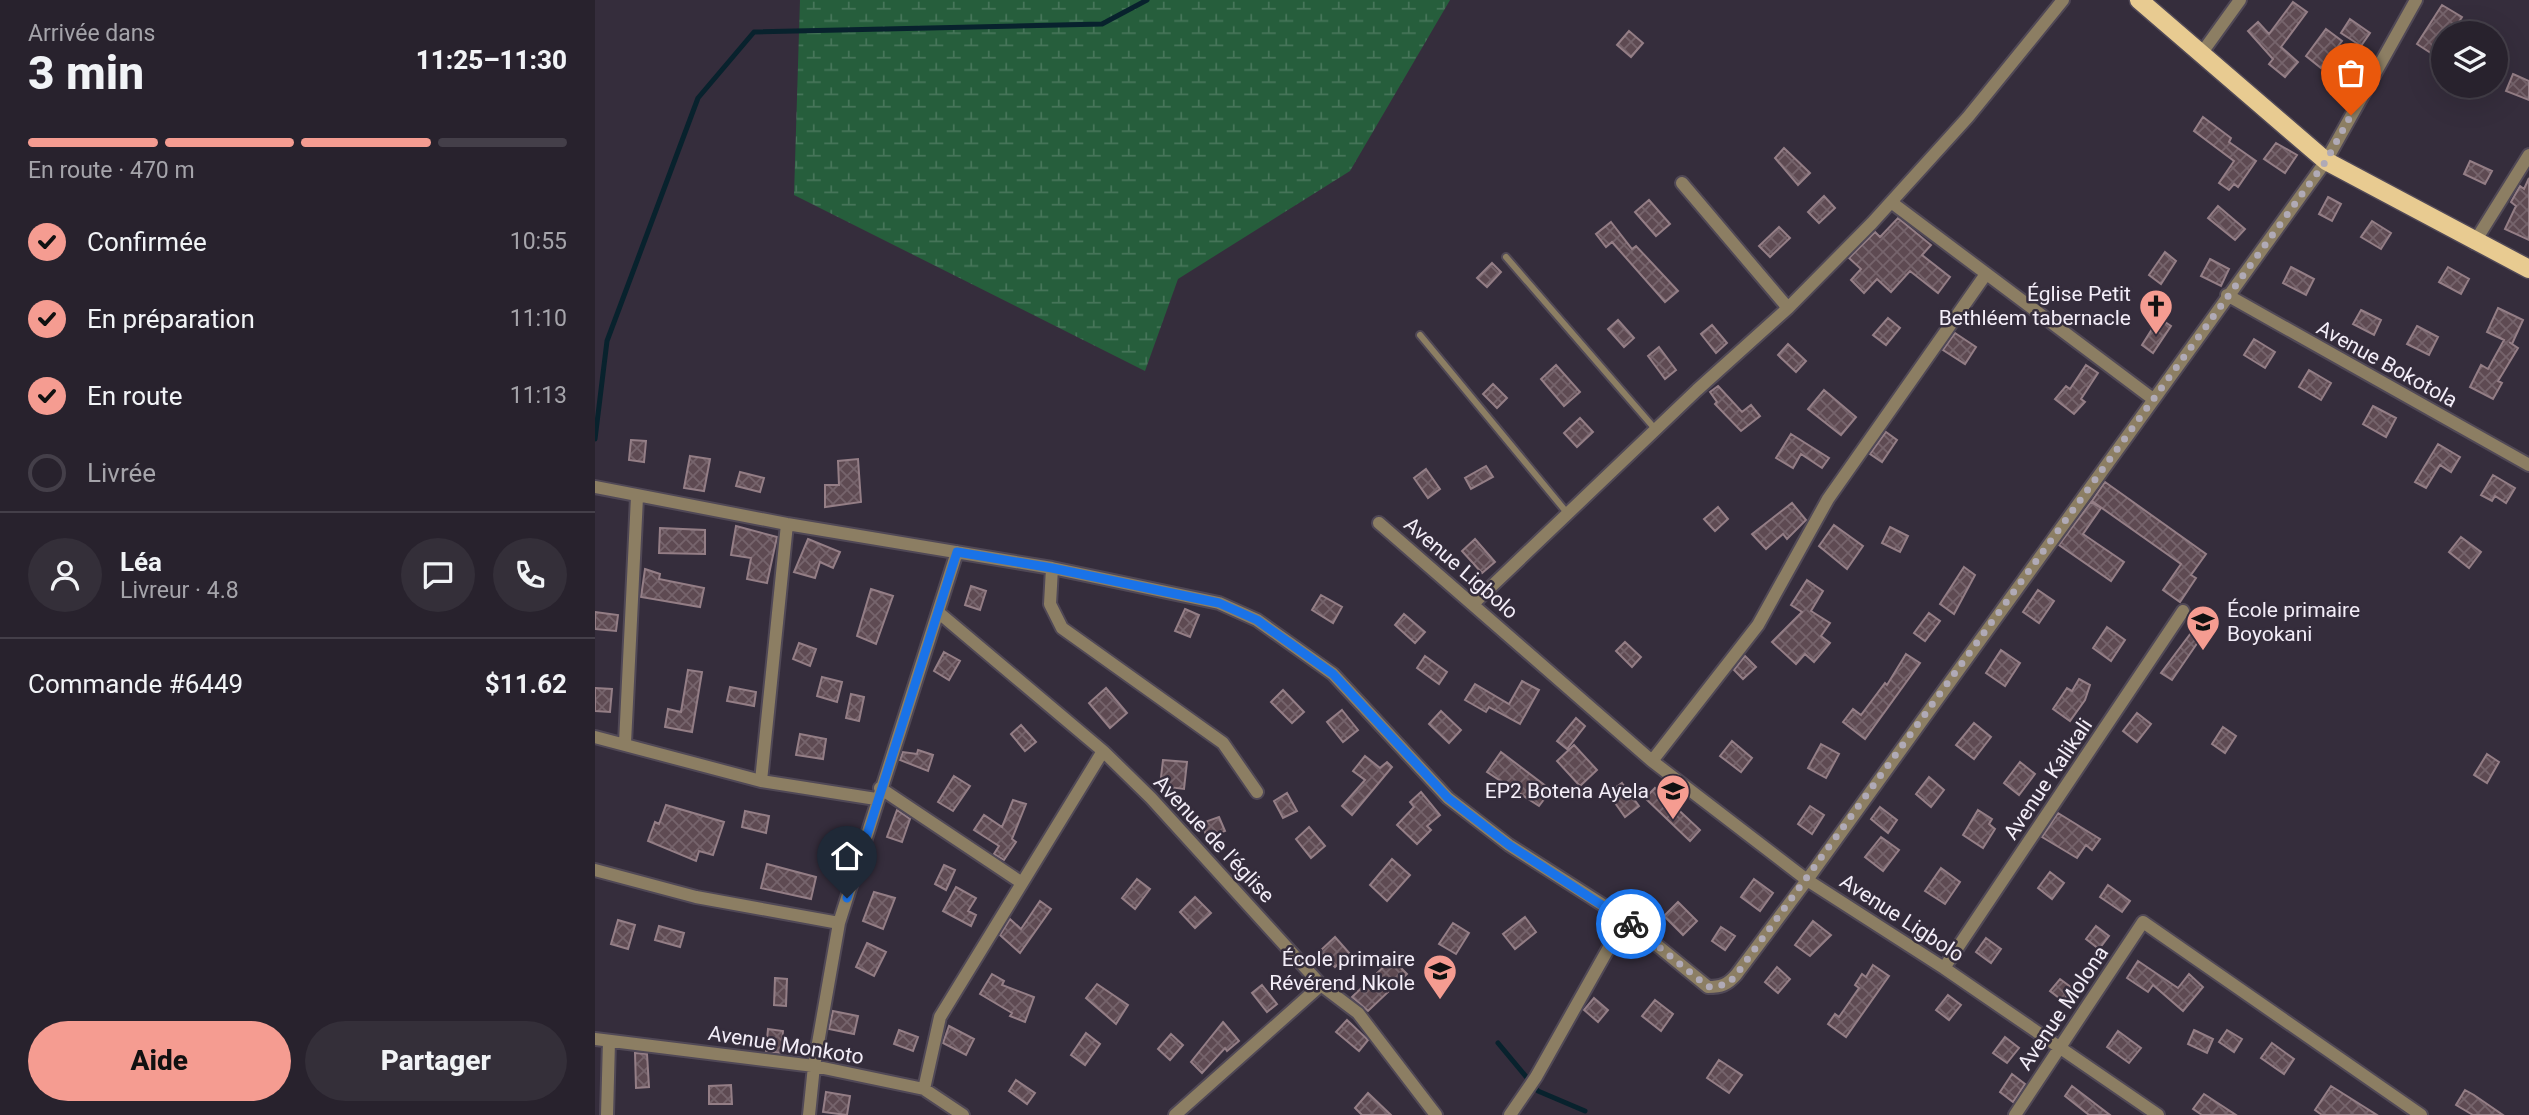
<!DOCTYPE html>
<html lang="fr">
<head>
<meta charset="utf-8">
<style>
  :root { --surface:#28222d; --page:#342f39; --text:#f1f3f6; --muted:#a5a4aa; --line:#443f49; --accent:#f59c91 }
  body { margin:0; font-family:Roboto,sans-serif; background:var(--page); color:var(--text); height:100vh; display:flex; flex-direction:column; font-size:26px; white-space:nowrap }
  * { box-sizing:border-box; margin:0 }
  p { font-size:23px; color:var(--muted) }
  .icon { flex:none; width:38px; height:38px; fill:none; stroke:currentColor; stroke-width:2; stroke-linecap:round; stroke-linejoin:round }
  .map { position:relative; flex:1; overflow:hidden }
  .sheet { display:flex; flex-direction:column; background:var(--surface); width:595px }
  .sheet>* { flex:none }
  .buttons { position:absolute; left:1836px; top:21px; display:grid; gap:14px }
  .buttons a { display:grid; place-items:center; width:77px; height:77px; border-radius:50%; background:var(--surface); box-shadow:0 7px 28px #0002,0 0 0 2px var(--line); font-size:35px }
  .pin { position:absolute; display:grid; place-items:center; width:60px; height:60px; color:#fff; margin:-72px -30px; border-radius:50% 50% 50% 0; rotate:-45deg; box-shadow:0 0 7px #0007 }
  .pin .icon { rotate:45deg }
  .courier { position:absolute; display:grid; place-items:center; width:70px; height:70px; margin:-35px; border:5px solid #1a73e8; border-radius:50%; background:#fff; color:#222; box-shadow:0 2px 9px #0007 }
  .head em { font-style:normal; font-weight:800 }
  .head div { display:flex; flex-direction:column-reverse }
  .head { display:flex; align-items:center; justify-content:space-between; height:119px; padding:0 28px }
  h1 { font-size:46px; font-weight:800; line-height:52px }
  .bar { display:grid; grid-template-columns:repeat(4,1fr); gap:10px 7px; align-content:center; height:84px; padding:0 28px }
  .bar i { height:9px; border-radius:5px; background:var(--line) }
  .bar .active { background:var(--accent) }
  .bar p { grid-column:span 4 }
  .line { display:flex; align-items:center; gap:18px; padding:0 28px; border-top:2px solid var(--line) }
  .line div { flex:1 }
  .round { display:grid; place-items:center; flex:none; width:74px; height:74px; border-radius:37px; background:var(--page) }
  ol { padding:0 28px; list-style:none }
  li { display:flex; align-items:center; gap:21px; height:77px }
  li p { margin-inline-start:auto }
  li .icon { padding:7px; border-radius:50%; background:var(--accent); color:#111; stroke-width:4 }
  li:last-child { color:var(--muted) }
  li i { width:38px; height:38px; border:4px solid var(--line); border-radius:50% }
  .action { display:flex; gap:14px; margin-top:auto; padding:14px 28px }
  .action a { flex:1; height:80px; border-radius:42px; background:var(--accent); color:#111; font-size:28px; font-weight:800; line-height:80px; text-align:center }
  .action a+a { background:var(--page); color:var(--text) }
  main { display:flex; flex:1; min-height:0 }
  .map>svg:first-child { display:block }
</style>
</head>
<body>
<main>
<section class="sheet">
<div class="head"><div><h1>3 min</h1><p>Arrivée dans</p></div><em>11:25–11:30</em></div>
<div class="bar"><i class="active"></i><i class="active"></i><i class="active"></i><i></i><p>En route · 470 m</p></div>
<ol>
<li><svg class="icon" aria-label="check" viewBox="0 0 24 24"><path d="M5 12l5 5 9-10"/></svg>Confirmée<p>10:55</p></li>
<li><svg class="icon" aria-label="check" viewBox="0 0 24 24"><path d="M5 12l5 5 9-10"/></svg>En préparation<p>11:10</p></li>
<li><svg class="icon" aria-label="check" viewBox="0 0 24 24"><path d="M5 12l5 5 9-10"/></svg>En route<p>11:13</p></li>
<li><i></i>Livrée</li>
</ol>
<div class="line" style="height:126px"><a class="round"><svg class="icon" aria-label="person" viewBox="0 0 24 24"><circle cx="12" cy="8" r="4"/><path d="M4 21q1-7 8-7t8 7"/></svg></a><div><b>Léa</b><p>Livreur · 4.8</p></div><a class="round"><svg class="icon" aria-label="chat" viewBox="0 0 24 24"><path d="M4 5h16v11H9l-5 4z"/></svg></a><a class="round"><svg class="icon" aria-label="phone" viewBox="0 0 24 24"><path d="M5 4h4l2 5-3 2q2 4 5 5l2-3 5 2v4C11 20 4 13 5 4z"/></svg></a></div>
<div class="line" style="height:91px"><div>Commande #6449</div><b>$11.62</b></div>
<div class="action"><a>Aide</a><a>Partager</a></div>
</section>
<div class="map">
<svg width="1934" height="1115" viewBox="0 0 1934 1115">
  <defs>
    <pattern id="wetland-marsh" width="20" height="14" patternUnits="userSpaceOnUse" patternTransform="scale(1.75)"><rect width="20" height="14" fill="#265e3c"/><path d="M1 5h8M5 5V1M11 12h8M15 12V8" fill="none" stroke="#467559"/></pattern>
    <pattern id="building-cross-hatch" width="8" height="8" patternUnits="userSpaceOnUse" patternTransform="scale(1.75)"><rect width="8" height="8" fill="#5e4a52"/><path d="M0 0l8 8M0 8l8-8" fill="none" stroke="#76646c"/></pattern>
  </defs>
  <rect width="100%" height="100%" fill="#352d3c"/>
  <!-- wetland -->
  <path fill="url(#wetland-marsh)" d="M205,0H855L755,171L583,279L550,371L199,195Z"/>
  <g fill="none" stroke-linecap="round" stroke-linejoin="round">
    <!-- stream -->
    <path stroke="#08222d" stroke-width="5" d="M0,439L12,341L103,98L159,32L507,24L552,0
      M903,1043L943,1091L990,1111"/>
  </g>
  <!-- building -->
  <path fill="url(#building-cross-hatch)" stroke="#947e86" stroke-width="2" d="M1698,2L1712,12L1686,47L1703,62L1690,77L1674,64L1678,59L1653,31L1663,22L1674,34Z
    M1847,5L1867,17L1857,33H1848V61L1822,44Z
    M1755,19L1775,33L1766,46L1746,33Z
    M1731,29L1747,41L1726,68L1711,56Z
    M1034,31L1048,43L1036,57L1022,45Z
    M1918,74L1934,81V100L1911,91Z
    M1608,117L1636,138L1634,142L1661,161L1643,187L1639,184L1634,190L1624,183L1639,161L1599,131Z
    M1681,143L1702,155L1690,173L1669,159Z
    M1189,148L1215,173L1203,185L1180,158Z
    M1875,161L1897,171L1890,184L1869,174Z
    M1934,178V240L1910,229L1921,206L1916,202L1925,186L1929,189Z
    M1229,196L1240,208L1224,223L1213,212Z
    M1733,197L1746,204L1737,221L1724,214Z
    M1054,200L1075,224L1061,236L1040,212Z
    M1623,206L1650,229L1640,240L1613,218Z
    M1303,218L1336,245L1327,255L1355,277L1343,293L1315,271L1296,292L1282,279L1269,293L1256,280L1266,269L1254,258L1280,232L1285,237Z
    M1777,221L1796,233L1786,249L1766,237Z
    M1016,222L1037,249L1041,246L1083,291L1070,302L1017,242L1011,247L1001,234Z
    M1184,227L1195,238L1175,257L1164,246Z
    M1570,252L1581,261L1566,284L1554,275Z
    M1615,259L1634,269L1626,286L1606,276Z
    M897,263L906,272L892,287L882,278Z
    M1696,267L1719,279L1711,295L1688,283Z
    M1853,267L1874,279L1866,294L1844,282Z
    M1903,308L1928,320L1917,344L1914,342L1923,348L1903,381L1907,383L1898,399L1875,387L1886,365L1893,369L1909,340L1892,332Z
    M1766,310L1786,320L1779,335L1758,324Z
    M1293,318L1305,328L1291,345L1278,335Z
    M1564,318L1576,326L1558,353L1547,345Z
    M1023,320L1039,338L1029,347L1013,329Z
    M1117,325L1132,343L1121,353L1106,334Z
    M1822,326L1843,337L1834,355L1812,344Z
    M1360,333L1381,347L1370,364L1348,350Z
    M1659,339L1680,352L1670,368L1649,355Z
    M1193,344L1211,361L1201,372L1183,355Z
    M1064,347L1081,370L1070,379L1053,356Z
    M961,365L985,392L969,406L946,379Z
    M1491,365L1503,373L1486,399L1490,402L1479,414L1460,399L1471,386L1475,389Z
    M1714,370L1736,383L1726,400L1704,387Z
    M898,384L912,398L902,408L888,394Z
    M1123,386L1147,412L1156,405L1165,416L1146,431L1120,404L1122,402L1115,392Z
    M1229,390L1261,417L1246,435L1213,409Z
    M1778,406L1801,418L1791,437L1768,424Z
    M985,418L998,432L982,447L969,433Z
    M1291,432L1302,440L1287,462L1275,454Z
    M1196,434L1234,458L1227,468L1206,454L1198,468L1181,458Z
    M36,440L51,441L49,462L34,460Z
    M1843,444L1865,457L1856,472L1845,465L1831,488L1820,482Z
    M95,456L115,459L109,491L89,488Z
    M263,459L266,502L230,507V485H244L243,461Z
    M891,466L898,477L876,489L870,478Z
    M831,469L845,489L833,498L819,478Z
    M145,472L169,478L165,492L141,486Z
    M1898,475L1920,488L1911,503L1900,496L1897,501L1886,495Z
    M1510,482L1611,554L1596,575L1601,578L1585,602L1568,590L1586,564L1497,501Z
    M1496,502L1506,508L1488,534L1529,562L1516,581L1464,545Z
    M1197,503L1211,520L1192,539L1188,534L1171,549L1157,534Z
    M1123,507L1133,519L1120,531L1109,519Z
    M1239,525L1268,546L1252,569L1224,546Z
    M141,526L182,537L172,583L152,579L156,558L136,555Z
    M1295,527L1313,536L1305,552L1287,543Z
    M65,528L110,530V554L64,553Z
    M1866,537L1886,552L1874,568L1854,552Z
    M213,539L245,552L238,568L225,562L220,578L199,572Z
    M880,539L900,562L887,573L867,551Z
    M1369,567L1380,575L1359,614L1345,604Z
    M50,569L65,574L64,579L109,588L105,607L46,597Z
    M1212,580L1228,591L1216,611L1235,623L1226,636L1235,643L1219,662L1210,654L1201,664L1177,642L1207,612L1196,605Z
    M376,586L391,591L385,610L370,605Z
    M276,589L298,596L281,644L262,636Z
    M1443,590L1459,601L1444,623L1428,612Z
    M726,595L747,607L738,623L717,610Z
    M590,609L604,615L595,637L580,631Z
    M0,612L23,615L21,631L0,629Z
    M1334,613L1345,621L1330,641L1319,633Z
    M809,614L830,632L820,643L800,625Z
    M1608,617L1616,623L1577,680L1566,673Z
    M1512,627L1530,640L1516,661L1498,648Z
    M1030,642L1046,657L1037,667L1021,651Z
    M204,643L221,649L215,666L198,659Z
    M1406,650L1425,663L1410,686L1391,673Z
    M349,652L365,661L354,680L339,671Z
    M1311,654L1325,663L1270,739L1248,722L1258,709L1266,715L1290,683L1292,685Z
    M830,656L852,672L844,684L822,668Z
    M1150,656L1161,667L1148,679L1139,670Z
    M93,670L107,672L97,732L70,727L73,709L86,712Z
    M227,677L247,682L242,702L222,696Z
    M1484,679L1495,685L1490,700L1475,721L1458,709L1472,688L1477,691Z
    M927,681L944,690L925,724L894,707L891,712L870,700L880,684L914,704Z
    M135,687L161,692L159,706L132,701Z
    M0,688L17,689L15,712L0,711Z
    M511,688L532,713L515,728L494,703Z
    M688,690L709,712L697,723L676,702Z
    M256,694L269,697L264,721L251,718Z
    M747,710L763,730L748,742L732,722Z
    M846,711L866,730L854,743L834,724Z
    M1542,713L1556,724L1542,742L1528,731Z
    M981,718L990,726L972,749L962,741Z
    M1379,723L1396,737L1379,759L1361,745Z
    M426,725L441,742L430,751L416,734Z
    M1628,727L1641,736L1630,753L1617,744Z
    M205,734L231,739L228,759L201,755Z
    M1137,741L1157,758L1146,772L1125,756Z
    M1226,744L1244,754L1231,778L1213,768Z
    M979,745L1002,770L985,786L962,761Z
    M323,750L338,755L333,771L305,760L308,752L322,754Z
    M906,752L956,790L944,806L892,772Z
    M1892,754L1904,762L1892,783L1879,775Z
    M770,756L785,768L792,762L797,767L757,815L747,806L770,780L758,771Z
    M568,760L592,762L589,789L565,786Z
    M1425,762L1440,774L1424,795L1409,783Z
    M359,776L375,786L358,811L343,802Z
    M1334,777L1349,790L1336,807L1321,794Z
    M1027,783L1044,806L1030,817L1013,793Z
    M1060,788L1105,830L1095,841L1050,798Z
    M826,792L845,815L832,826L836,830L822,844L802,825L819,807L815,802Z
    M692,793L702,811L688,818L679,801Z
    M418,800L431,804L417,839L421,842L409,860L399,854L404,846L379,830L389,815L407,827Z
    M71,805L129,822L118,855L104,851L101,861L53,841L60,822L64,824Z
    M1215,806L1229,815L1217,834L1203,824Z
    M1285,807L1302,820L1293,833L1276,819Z
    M302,810L315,819L307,842L292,837Z
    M1383,810L1397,819L1394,824L1400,829L1388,848L1368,835Z
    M150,811L174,816L171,833L147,827Z
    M1463,813L1505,839L1497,850L1491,845L1482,858L1447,837Z
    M624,817L630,831L612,838L607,823Z
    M714,827L730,846L716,858L701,839Z
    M1286,837L1304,850L1288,871L1270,857Z
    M797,859L815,875L792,901L775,885Z
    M172,864L221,877L216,899L166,888Z
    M349,865L360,870L351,890L340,884Z
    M1346,868L1365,882L1350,904L1330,891Z
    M1455,872L1469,883L1457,899L1443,888Z
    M542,879L555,889L540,909L527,898Z
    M1159,879L1178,893L1165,911L1146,897Z
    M1513,885L1535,901L1527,912L1505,897Z
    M361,887L381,898L373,911L381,915L376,926L348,911Z
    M279,892L300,898L288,929L268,921Z
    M600,897L616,913L600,928L585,912Z
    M445,901L456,909L425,953L405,935L415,919L426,929Z
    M1083,902L1102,921L1088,935L1069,916Z
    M930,917L941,932L920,949L908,934Z
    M23,920L40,925L33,949L16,944Z
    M1218,921L1236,935L1215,956L1200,945Z
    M858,923L874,933L861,954L844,944Z
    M64,926L89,933L85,947L60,940Z
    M1501,926L1514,936L1504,949L1491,939Z
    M1126,927L1140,936L1130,950L1117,941Z
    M740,937L755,954L740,967L725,951Z
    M1391,938L1406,949L1396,963L1381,952Z
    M272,943L291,952L279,976L261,967Z
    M797,959L812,974L773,1011L757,997Z
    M1543,961L1583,988L1594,974L1608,987L1588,1011L1558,985L1553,992L1532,978Z
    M1278,965L1294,976L1251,1037L1233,1024L1240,1014L1244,1017L1264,988L1260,985L1267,974L1271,977Z
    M1182,967L1195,979L1183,993L1170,982Z
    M397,974L409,981L407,985L439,997L430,1022L415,1016L417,1013L385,994Z
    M180,978L192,979L191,1006L179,1005Z
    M1465,979L1477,988L1468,1001L1455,991Z
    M502,984L533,1005L521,1024L491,998Z
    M667,985L682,1004L672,1012L657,993Z
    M1353,995L1366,1005L1354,1020L1341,1010Z
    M999,998L1013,1010L1003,1022L989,1010Z
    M1060,1000L1078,1014L1066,1031L1047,1016Z
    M238,1011L263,1016L259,1034L234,1029Z
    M752,1020L773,1040L764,1051L741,1032Z
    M628,1022L644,1041L632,1051L630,1048L607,1073L596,1062Z
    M354,1026L379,1039L371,1055L348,1043Z
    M173,1029L188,1031L186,1053L171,1051Z
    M304,1030L323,1037L318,1051L299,1044Z
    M1599,1030L1618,1039L1612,1053L1593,1044Z
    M1632,1030L1647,1039L1639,1052L1624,1042Z
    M1523,1031L1546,1048L1534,1063L1512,1047Z
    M491,1033L505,1044L490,1065L476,1055Z
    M576,1034L588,1045L575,1060L563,1049Z
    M1410,1037L1424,1048L1412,1063L1398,1053Z
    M1677,1043L1699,1059L1689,1074L1666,1058Z
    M40,1053L52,1054L54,1087L41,1088Z
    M1124,1060L1147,1075L1134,1093L1112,1078Z
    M1417,1074L1430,1084L1418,1102L1405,1092Z
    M421,1080L440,1093L432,1104L414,1091Z
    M136,1085L137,1104H114V1086Z
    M1477,1086L1515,1115H1494L1470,1096Z
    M1736,1086L1782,1115H1727L1720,1110Z
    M1870,1090L1879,1095L1908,1115H1878L1861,1105Z
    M231,1092L255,1096L252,1115L228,1112Z
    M773,1093L796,1115H767L760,1108Z
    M1609,1094L1641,1115H1607L1598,1109Z"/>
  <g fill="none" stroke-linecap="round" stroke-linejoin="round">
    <!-- service casing -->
    <g stroke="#504856" stroke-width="10">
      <path id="service" d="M911,257L1061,430
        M825,335L973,514"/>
    </g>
    <!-- minor casing -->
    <g stroke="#504856" stroke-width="16">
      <path id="minor" d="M1606,54L1645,0
        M1087,183L1193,308
        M1296,202L1558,399
        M1879,243L1934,155
        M1632,295L1934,465
        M0,487L192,524L457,568L624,603L662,620L738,674L853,798L914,845L1030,919L1113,987C1126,987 1132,985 1141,975L1212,880L1731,161L1821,0
        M784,523L1057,761L1212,880L1349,968L1563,1115
        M457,568L455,604L467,628L628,743L662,792
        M878,604L1102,390L1193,308L1277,223L1373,117L1468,0
        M343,612L508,751L556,798L726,985L763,1013L841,1115
        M0,737L166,781L281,799
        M30,743L42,497
        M1057,761L1163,625L1233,499L1391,274
        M166,781L192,524
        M285,788L427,883
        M0,870L101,897L244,923
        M1349,968L1588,611
        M0,1039L219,1066L329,1089L368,1115
        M329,1089L345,1017L508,751
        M12,1115L14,1041
        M214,1115L219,1066L244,923L362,552
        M580,1115L726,985
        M915,1115L941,1077L1030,919
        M1420,1115L1548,922L1826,1115"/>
    </g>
    <!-- primary casing -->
    <g stroke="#504856" stroke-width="21">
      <path id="primary" d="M1544,0L1731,161L1934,269"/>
    </g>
    <!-- service -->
    <use href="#service" stroke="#8c7e63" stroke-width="6"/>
    <!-- minor -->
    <use href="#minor" stroke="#8c7e63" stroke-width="12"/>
    <!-- primary -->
    <use href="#primary" stroke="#e8cb91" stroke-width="18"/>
  </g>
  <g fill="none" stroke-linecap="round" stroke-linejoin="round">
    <!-- done -->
    <path stroke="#b0aab6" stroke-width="7" stroke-dasharray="0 12.6" d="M1036,924L1113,987L1133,984L1141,975L1731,161L1756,115"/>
    <!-- route -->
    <path stroke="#1a73e8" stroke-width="9" d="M252,898L362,552L457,568L624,603L662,620L738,674L853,798L914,845L1036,924"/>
  </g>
  <!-- icons -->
  <defs>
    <g id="church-pin" transform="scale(1.75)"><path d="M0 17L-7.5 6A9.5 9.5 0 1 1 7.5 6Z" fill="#f59c91" stroke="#352d3c"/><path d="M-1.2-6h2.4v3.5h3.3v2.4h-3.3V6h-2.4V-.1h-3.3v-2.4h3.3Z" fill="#111"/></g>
    <g id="school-pin" transform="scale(1.75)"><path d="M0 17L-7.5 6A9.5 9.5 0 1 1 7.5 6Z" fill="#f59c91" stroke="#352d3c"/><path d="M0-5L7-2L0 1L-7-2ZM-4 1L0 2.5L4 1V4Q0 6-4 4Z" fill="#111"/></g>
  </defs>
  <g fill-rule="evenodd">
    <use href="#church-pin" x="1561" y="306"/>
    <use href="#school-pin" x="1608" y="622"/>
    <use href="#school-pin" x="1078" y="791"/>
    <use href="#school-pin" x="845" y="971"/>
  </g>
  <g text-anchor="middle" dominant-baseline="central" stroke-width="5" stroke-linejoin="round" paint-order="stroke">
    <!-- poi labels -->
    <g font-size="21" fill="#f3edf8" stroke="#352d3c" text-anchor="end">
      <text x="1536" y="294">Église Petit<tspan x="1536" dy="24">Bethléem tabernacle</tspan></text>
      <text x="1632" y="610" text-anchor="start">École primaire<tspan x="1632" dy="24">Boyokani</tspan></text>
      <text x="1054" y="791">EP2 Botena Ayela</text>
      <text x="820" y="959">École primaire<tspan x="820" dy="24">Révérend Nkole</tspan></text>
    </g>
    <!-- street labels -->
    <g font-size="21" fill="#f3edf8" stroke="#352d3c">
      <text transform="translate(1792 364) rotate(29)">Avenue Bokotola</text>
      <text transform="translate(866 568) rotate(41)">Avenue Ligbolo</text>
      <text transform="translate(1453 779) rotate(-56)">Avenue Kalikali</text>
      <text transform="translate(619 839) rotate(47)">Avenue de l'église</text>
      <text transform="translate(1307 918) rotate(33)">Avenue Ligbolo</text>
      <text transform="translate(1468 1008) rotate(-56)">Avenue Molona</text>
      <text transform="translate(191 1045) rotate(9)">Avenue Monkoto</text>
    </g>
  </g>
</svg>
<div class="buttons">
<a><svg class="icon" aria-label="layers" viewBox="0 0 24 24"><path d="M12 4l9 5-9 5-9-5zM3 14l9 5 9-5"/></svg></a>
</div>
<div class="pin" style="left:1756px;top:115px;background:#ea580c"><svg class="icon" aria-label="bag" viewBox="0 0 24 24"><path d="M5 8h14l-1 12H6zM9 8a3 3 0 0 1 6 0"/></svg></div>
<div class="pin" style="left:252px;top:898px;background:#1f2937"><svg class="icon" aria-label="home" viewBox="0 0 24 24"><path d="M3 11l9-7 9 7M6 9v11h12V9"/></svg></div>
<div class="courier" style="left:1036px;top:924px"><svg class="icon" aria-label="bike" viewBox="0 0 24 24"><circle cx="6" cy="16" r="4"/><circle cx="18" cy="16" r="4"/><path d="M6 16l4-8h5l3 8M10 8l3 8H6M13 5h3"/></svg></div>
</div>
</main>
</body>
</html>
